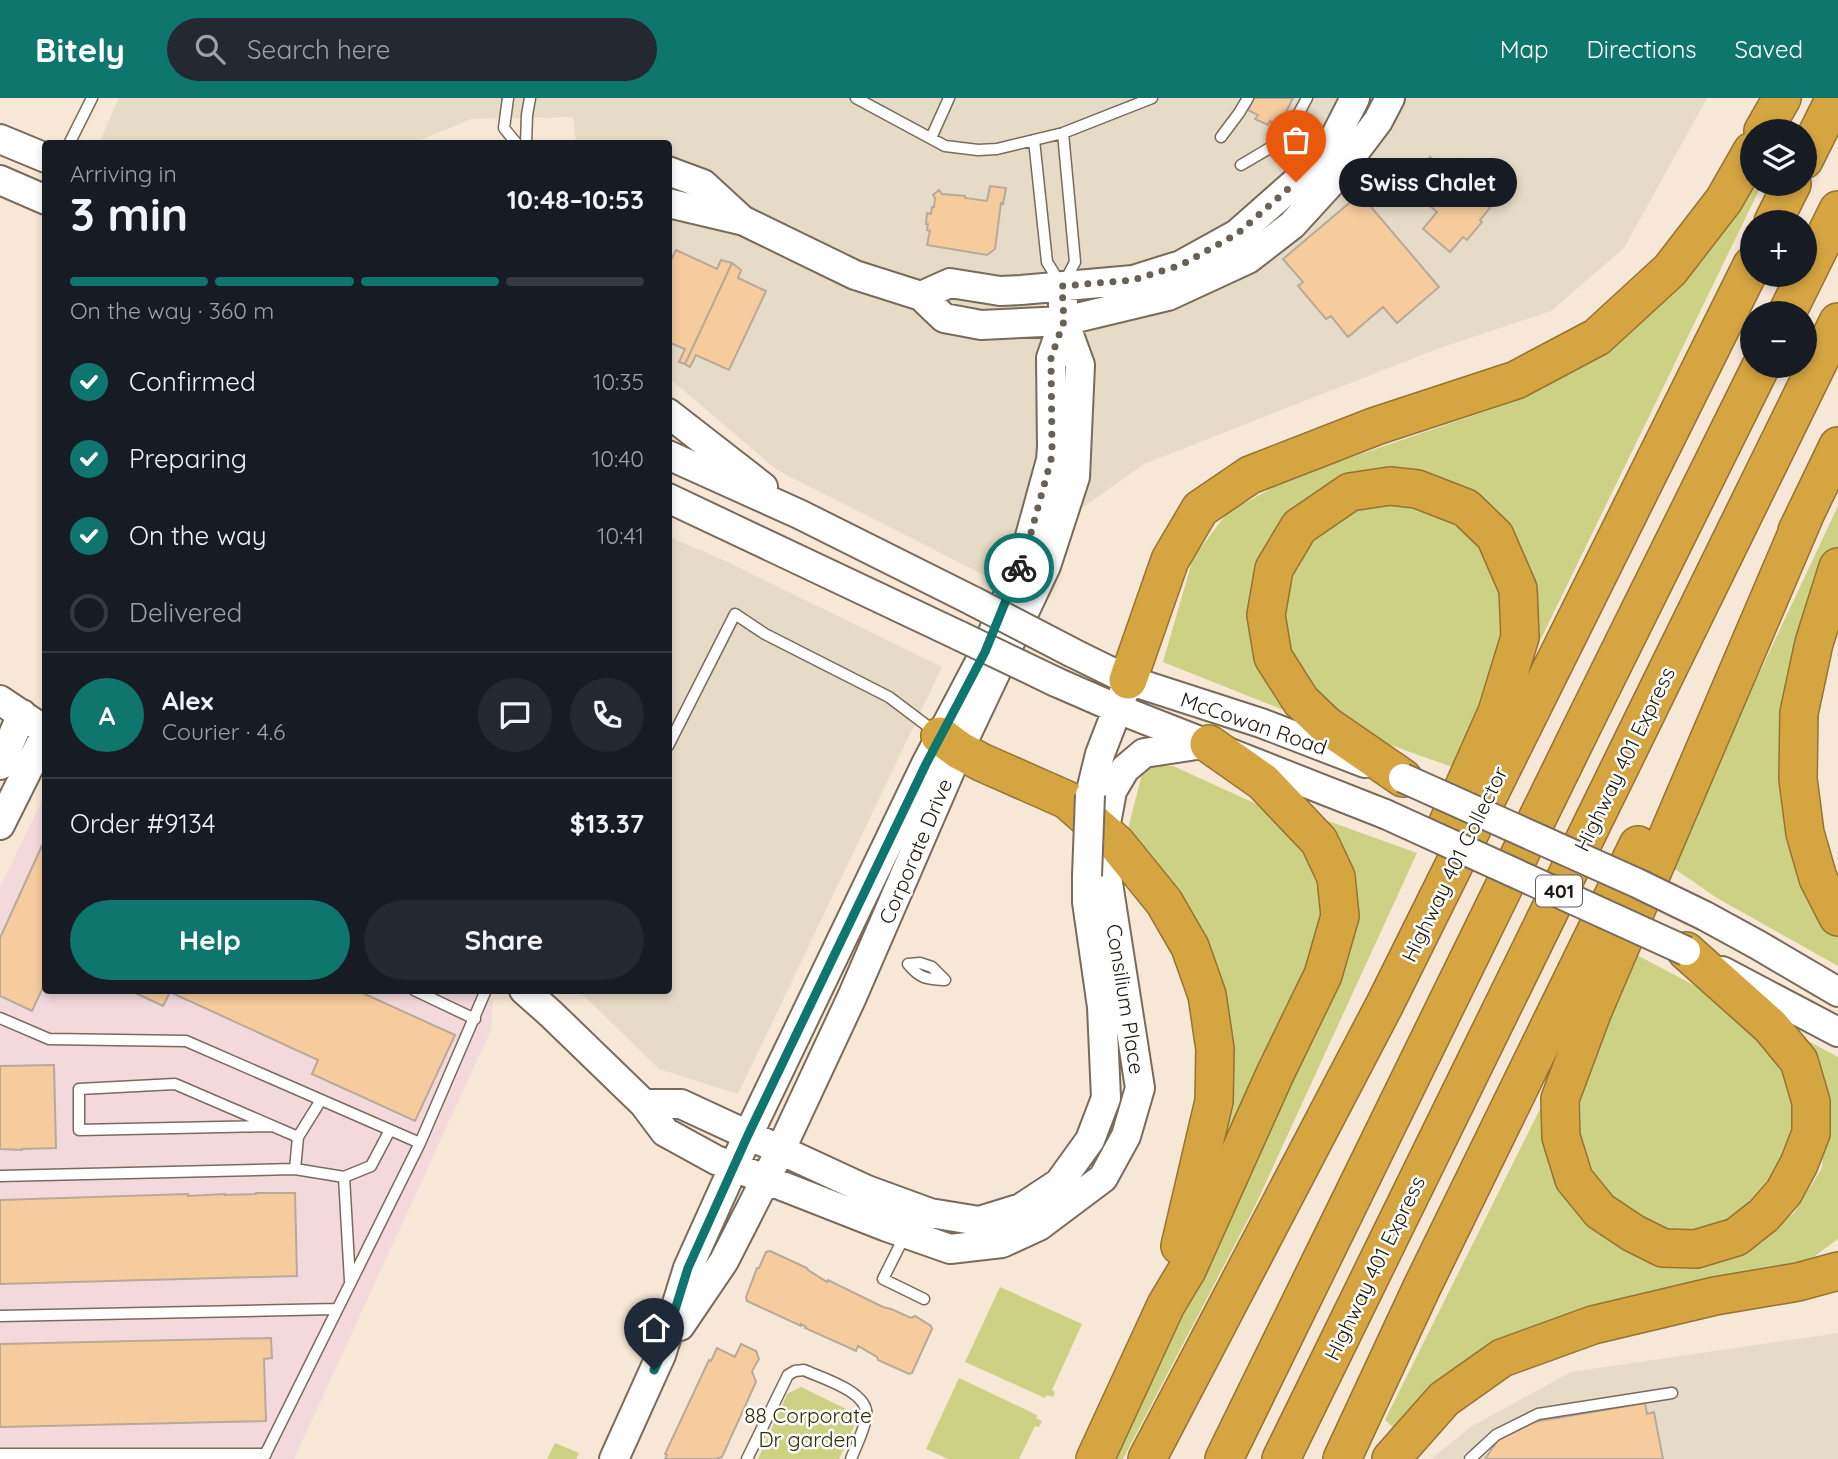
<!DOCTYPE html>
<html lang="en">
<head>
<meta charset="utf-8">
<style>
  :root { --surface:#171b24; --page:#242831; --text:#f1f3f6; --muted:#9ea1a6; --line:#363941; --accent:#0f766e }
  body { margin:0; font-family:Quicksand,sans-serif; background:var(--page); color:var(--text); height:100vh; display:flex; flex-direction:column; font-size:26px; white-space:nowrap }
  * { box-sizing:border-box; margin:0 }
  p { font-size:23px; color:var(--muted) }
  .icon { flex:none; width:38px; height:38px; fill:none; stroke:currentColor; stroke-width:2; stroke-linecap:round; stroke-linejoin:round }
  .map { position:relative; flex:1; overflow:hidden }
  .panel { position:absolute; left:42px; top:42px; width:630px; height:854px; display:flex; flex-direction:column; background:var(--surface); border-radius:7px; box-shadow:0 4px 10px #0003 }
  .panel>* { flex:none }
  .tools { position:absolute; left:1740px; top:21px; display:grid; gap:14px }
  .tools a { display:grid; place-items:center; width:77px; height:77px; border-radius:50%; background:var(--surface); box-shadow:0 4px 10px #0003; font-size:35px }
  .pin { position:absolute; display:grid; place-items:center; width:60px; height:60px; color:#fff; margin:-72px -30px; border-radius:50% 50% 50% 0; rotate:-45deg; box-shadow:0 0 7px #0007 }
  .pin .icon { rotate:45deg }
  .courier { position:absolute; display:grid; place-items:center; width:70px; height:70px; margin:-35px; border:5px solid #0f766e; border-radius:50%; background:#fff; color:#222; box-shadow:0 2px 9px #0007 }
  .bubble { position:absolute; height:49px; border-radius:24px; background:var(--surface); box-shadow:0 4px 10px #0003; font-size:23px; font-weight:800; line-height:49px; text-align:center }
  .summary em { font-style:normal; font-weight:800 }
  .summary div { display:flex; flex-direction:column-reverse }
  .summary { display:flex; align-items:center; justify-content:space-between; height:119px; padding:0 28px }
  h1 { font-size:46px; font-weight:800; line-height:52px }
  .bar { display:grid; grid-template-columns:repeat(4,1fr); gap:10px 7px; align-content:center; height:84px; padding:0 28px }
  .bar i { height:9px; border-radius:5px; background:var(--line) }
  .bar .selected { background:var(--accent) }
  .bar p { grid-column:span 4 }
  .line { display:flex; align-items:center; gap:18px; padding:0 28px; border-top:2px solid var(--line) }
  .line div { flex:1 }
  .round { display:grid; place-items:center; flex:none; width:74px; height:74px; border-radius:37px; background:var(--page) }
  ol { padding:0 28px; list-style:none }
  li { display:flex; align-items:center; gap:21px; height:77px }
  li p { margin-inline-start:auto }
  li .icon { padding:7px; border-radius:50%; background:var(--accent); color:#fff; stroke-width:4 }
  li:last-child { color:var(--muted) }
  li i { width:38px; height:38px; border:4px solid var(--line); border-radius:50% }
  .primary-button { display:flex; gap:14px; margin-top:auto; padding:14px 28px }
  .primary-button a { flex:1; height:80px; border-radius:42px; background:var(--accent); color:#fff; font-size:28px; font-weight:800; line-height:80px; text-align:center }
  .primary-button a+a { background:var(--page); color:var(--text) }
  header { display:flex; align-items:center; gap:42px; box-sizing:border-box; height:98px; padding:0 35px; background:var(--accent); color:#fff }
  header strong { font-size:33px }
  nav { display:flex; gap:38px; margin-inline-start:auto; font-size:24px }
  .search { width:490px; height:63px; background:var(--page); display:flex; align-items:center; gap:18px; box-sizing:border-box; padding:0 24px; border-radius:38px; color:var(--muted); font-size:26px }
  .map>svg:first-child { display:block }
</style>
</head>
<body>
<header>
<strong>Bitely</strong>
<div class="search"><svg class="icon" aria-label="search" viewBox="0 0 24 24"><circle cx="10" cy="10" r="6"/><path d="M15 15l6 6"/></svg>Search here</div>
<nav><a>Map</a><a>Directions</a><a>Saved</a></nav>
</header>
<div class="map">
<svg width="1838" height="1361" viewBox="0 0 1838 1361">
  <rect width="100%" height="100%" fill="#f7e7d6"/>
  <!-- commercial -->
  <path fill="#e6dbc6" d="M119,0H1707L1624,150L1551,213L1437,251L1144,366L986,478L777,372L669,280L668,46L576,45L573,19L471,21L413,45L106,46L100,43Z
    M669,439L721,461L942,569L738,996L659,971L579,893L668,892Z
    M1838,1235V1361H1431L1472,1328L1571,1274Z"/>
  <!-- industrial -->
  <path fill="#f3d9dc" d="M45,697L46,892H473L493,902L491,932L294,1361H0V789Z"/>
  <!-- green -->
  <path fill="#ccd183" d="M1752,86H1762L1536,551L1525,548L1491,417L1355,385L1274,461L1286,613L1163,564L1193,460L1227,415L1288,381L1501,308L1609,247Z
    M1356,403L1442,411L1482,439L1502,482L1501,560L1452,669L1371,640L1332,614L1295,574L1276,513L1292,464L1316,428Z
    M1838,408V449L1810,523L1786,663L1838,835V868L1717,800L1669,767Z
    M1144,668H1173L1263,709L1293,736L1326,784L1325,831L1222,1058L1226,978L1127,735Z
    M1328,723L1417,755L1255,1108L1123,1361H1108L1350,796Z
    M1635,856L1722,902L1785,968L1799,1017L1793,1064L1738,1126L1686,1136L1640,1126L1601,1093L1581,1044L1580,989Z
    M1799,938L1838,959V1141L1805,1165L1550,1221L1471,1264L1396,1332L1385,1322L1553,985L1554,1018L1640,1152L1748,1147L1794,1115L1822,1070L1825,990Z
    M1000,1189L1082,1226L1052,1292L1055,1294L1053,1299L1047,1297L1045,1300L965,1264Z
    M959,1280L1037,1317L1036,1320L1042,1323L1039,1329L1035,1328L1019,1361H948L926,1351Z
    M801,1289L846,1311L854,1328L839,1361H758L787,1296Z
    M555,1345L579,1355L576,1361H547Z"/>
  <!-- building -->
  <path fill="#f6cc9e" stroke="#b8a999" stroke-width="2" d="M1254,0H1293L1279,28L1270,23L1268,27L1255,21L1258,17L1248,12Z
    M1430,59L1449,75L1461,61L1472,71L1460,85L1490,110L1480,122L1482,124L1467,142L1463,139L1450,154L1423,131L1437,114L1406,88Z
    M990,88L1006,90L1003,106L1001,105L995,151L987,157L927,147L930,133L927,132L928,126H926L927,115L931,116L932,109H934L935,100L933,97L939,92L942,96L965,98V100L987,103Z
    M1360,96L1439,189L1397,225L1383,209L1348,239L1331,218L1326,221L1298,188L1303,184L1283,161Z
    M676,152L717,171L721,162L732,165L685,266L679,264L685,251L668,244V168Z
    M732,165L741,172L738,180L766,193L729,272L696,257L690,269L685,266Z
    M45,741L46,883L32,913L0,898V840Z
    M129,892H356L455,937L415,1023L312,976L318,962L170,894L163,908Z
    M54,967L56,1050L22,1051V1052L0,1051V968Z
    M256,1095H295L297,1178L0,1186V1102L188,1096V1098L225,1096V1097L256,1096Z
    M770,1153L807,1170L808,1172L827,1184L828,1182L883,1209L891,1211L911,1220L915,1218L931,1228L932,1231L912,1275L909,1276L878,1262L877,1259L858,1248L856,1253L805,1230L806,1229L801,1226V1228L747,1203L746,1199L757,1170H759L766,1154Z
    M271,1240L272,1260L264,1261L266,1323L0,1329V1246Z
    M741,1246L756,1253L759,1261L752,1273L756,1284L722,1359L716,1361H665L667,1357L665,1356L709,1262L711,1263L717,1250L735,1259Z
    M1645,1305L1647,1316L1654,1314L1663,1361H1485L1498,1342L1534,1324Z"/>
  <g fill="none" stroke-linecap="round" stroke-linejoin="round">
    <!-- lane casing -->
    <g stroke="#786b5c" stroke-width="13">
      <path id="lane" d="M508,0L504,30L517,46
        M856,0L945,48L978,52L997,51L1063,35L1152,0
        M1063,35L1075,164L1064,185
        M1221,39L1239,15L1248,0
        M931,40L949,0
        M1034,42L1047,164L1060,185
        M69,46L92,0
        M526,46L527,17L530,0
        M1241,67L1285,41L1307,0
        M668,648L735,516L765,536L889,599L934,633
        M920,865L932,869L945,882C927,881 920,881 908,866Z
        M414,892L475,921
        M0,920L49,941L186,943L420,1045L263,1361
        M272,1028L79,1032V991L175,986L298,1039L321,1002
        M420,1045L486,892
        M295,1071L344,1079L350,1183
        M0,1078L295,1071L298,1039
        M344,1079L371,1068L390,1032
        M905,1137L883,1181L924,1201
        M0,1218L337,1211
        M0,1356H266
        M747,1361L788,1277L795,1273L804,1272C821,1280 871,1294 866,1319C864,1333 856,1348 851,1361
        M1470,1361L1496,1337L1538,1316L1672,1295"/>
    </g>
    <!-- secondary casing -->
    <g stroke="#786b5c" stroke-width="32">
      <path id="secondary" d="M0,41L46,60
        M668,73L703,86L741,121
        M0,82L46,102
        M668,105L744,123L855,177L921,198L944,220L981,227L1064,223L1168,198L1248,161L1292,127L1335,80L1378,23L1390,0
        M921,198L950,185L1000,193L1021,192L1133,182L1181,167L1237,136L1296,84L1333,43L1355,0
        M668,315L763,389
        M668,357L799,416L973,503
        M668,400L960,538
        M1073,555L1128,582L1261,625L1365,665
        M1056,584L1118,611L1385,716
        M0,602L46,633
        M0,667L22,616
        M1090,697L1100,656L1124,594
        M1107,720L1112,693L1125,671L1144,655L1203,646
        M0,727L46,635
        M1705,818L1758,847L1838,894
        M1722,873L1838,934
        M524,892L551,916L644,1006L665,1034L716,1062L887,1129L950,1151L1002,1145L1039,1128L1103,1080L1126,1038L1140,990L1105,766
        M644,1006H681L867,1092L930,1115L979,1123L1021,1110L1059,1085L1090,1042L1106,1000L1102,909L1087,804V778
        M680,1228L724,1163L781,1051L852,899L959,652L1046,468L1075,379L1080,267L1064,223L1062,188
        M614,1361L661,1257L688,1170L748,1037L926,666L985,554L1026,453L1051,362L1052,349L1051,260L1064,223"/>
    </g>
    <!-- highway casing -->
    <g stroke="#957331" stroke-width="40">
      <path id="highway" d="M1763,33L1782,0
        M1804,62L1835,0
        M1773,124L1792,86
        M1787,215L1838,112
        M1797,433L1838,348
        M1838,469L1814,545L1799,615L1798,681L1805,735L1818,780L1838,819
        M1128,582L1170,462L1200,411L1250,377L1376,328L1516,282L1597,239L1670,172L1724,102L1752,53
        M940,638L959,652L981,664L1067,702L1117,746L1164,804L1190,849L1207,897L1215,951L1214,1003L1180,1148
        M1403,680L1326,627L1301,603L1273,559L1266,517L1274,471L1299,429L1350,394L1390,388L1417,391L1466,410L1495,438L1518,491L1520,539L1497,614L1446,729
        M1686,853L1770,928L1799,963L1811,1004V1035L1799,1066L1784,1094L1764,1117L1736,1139L1696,1151L1663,1150L1633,1135L1600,1113L1574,1081L1561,1039L1560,1001L1592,915L1807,412
        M1095,1361L1166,1207L1187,1172L1275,976L1323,877L1340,818L1336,779L1319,743L1263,684L1209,646
        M1147,1361L1385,906L1752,167
        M1224,1361L1584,625L1761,268
        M1281,1361L1838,224
        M1342,1361L1422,1189L1638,747
        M1391,1361L1444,1301L1502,1260L1593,1227L1715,1198L1798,1184L1838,1173"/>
    </g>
    <!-- lane -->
    <use href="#lane" stroke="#fff" stroke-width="10"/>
    <!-- secondary -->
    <use href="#secondary" stroke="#fff" stroke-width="28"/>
    <!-- highway -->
    <use href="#highway" stroke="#d5a542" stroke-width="37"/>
    <!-- secondary-bridge casing -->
    <g stroke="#786b5c" stroke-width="32" stroke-linecap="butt">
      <path id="secondary-bridge" d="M973,503L1073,555
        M960,538L1056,584
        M1403,680L1637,785L1705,818
        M1385,716L1686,853
        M1087,778L1090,697"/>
    </g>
    <!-- secondary-bridge -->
    <use href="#secondary-bridge" stroke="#fff" stroke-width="28"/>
  </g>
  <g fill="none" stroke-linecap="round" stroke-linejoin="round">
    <!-- done -->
    <path stroke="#696056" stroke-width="7" stroke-dasharray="0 12.6" d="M1019,470L1026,453L1051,362L1052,349L1051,260L1064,223L1062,188L1133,182L1181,167L1237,136L1296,84"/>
    <!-- route -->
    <path stroke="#0f766e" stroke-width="9" d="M654,1272L661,1257L688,1170L748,1037L926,666L985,554L1019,470"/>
  </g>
  <g text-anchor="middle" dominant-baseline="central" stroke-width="5" stroke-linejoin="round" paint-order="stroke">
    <!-- shield labels -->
    <rect fill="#fff" stroke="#615d58" stroke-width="2" x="1536" y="777.5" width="46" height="31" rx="5"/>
    <g font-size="19" font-weight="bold" fill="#1d1711">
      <text x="1559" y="793">401</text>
    </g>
    <!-- street labels -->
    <g font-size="21" fill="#1d1711" stroke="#fff">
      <text transform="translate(1254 625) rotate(19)">McCowan Road</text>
      <text transform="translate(1624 661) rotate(-64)">Highway 401 Express</text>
      <text transform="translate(915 753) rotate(-67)">Corporate Drive</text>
      <text transform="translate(1454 766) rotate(-64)">Highway 401 Collector</text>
      <text transform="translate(1126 901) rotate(81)">Consilium Place</text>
      <text transform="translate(1374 1170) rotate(-64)">Highway 401 Express</text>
    </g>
    <!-- park labels -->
    <g font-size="21" fill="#2b2c00" stroke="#fff">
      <text x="808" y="1317">88 Corporate<tspan x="808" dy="24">Dr garden</tspan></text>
    </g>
  </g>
</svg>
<div class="tools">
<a><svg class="icon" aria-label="layers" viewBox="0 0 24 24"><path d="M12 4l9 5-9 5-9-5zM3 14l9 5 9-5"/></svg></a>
<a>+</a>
<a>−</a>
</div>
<div class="pin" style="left:1296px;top:84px;background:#ea580c"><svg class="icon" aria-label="bag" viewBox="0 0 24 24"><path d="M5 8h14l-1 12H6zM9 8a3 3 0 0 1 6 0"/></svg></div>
<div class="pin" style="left:654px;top:1272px;background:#1f2937"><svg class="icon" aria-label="home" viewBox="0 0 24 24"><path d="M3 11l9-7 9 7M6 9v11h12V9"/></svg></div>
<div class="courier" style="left:1019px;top:470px"><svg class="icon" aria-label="bike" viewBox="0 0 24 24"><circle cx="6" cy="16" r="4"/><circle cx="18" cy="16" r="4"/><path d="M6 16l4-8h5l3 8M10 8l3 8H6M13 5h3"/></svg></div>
<div class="bubble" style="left:1339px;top:60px;width:178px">Swiss Chalet</div>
<section class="panel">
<div class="summary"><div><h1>3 min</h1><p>Arriving in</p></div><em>10:48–10:53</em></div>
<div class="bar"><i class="selected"></i><i class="selected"></i><i class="selected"></i><i></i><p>On the way · 360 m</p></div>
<ol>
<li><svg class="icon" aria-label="check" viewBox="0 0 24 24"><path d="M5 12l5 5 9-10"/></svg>Confirmed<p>10:35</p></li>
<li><svg class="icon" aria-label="check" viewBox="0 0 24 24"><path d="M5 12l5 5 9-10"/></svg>Preparing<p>10:40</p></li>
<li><svg class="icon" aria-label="check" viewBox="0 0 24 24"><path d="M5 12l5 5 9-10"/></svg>On the way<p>10:41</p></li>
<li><i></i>Delivered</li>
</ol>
<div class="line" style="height:126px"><b class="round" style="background:var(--accent);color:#fff">A</b><div><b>Alex</b><p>Courier · 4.6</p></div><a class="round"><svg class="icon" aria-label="chat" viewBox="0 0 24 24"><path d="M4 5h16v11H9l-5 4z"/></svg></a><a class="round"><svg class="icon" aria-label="phone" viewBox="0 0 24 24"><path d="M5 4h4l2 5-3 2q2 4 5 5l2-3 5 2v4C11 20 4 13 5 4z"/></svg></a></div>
<div class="line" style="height:91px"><div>Order #9134</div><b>$13.37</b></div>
<div class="primary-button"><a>Help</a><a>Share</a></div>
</section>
</div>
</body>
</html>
